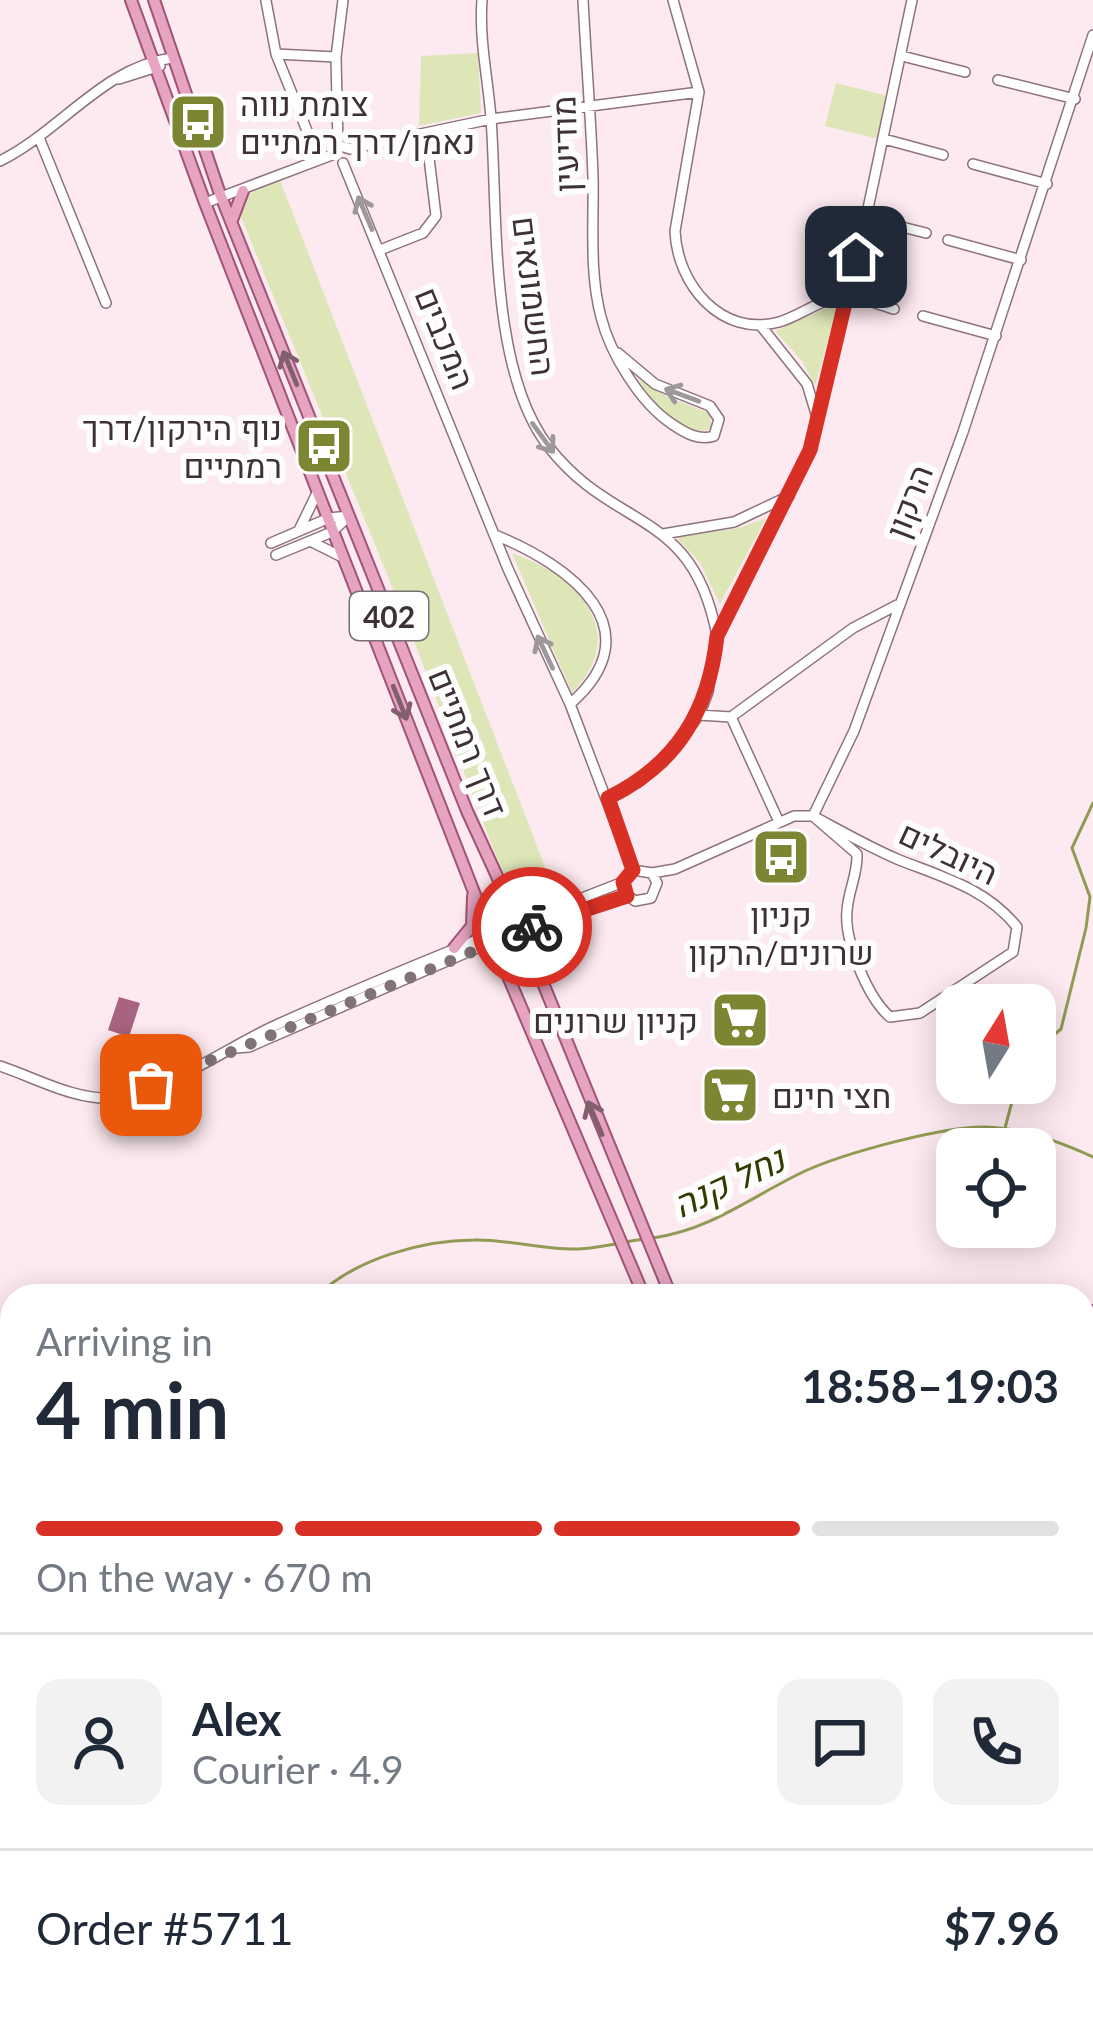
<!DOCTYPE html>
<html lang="en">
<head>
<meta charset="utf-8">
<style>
  :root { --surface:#fff; --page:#f2f2f3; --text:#1f2937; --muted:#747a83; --line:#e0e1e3; --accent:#d93025 }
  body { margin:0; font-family:Lato,Heebo,sans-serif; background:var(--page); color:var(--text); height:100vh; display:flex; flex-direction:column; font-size:45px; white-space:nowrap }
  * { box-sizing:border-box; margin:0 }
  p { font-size:39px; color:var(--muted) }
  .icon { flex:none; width:66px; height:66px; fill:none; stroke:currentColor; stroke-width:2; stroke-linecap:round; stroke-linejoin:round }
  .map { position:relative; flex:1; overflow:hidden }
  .details { position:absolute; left:0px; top:1284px; width:1095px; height:747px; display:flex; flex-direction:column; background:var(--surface); border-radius:36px 36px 0 0; box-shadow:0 6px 30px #0003 }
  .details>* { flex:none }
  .needle { width:78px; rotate:11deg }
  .tools { position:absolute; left:936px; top:984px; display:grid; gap:24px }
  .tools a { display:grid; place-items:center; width:120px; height:120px; border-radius:24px; background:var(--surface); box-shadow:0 6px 30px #0003; font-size:60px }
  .pin { position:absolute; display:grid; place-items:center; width:102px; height:102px; color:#fff; margin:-51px; border-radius:24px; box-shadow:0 6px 18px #0006 }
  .courier { position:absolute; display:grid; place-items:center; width:120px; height:120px; margin:-60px; border:9px solid #d93025; border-radius:50%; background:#fff; color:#222; box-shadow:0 3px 15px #0007 }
  .headline em { font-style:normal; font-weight:700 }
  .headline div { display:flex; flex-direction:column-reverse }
  .headline { display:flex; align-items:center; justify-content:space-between; height:204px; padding:0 36px }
  h1 { font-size:78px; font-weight:700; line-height:90px }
  .bar { display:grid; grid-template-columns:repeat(4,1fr); gap:18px 12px; align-content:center; height:144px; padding:0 36px }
  .bar i { height:15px; border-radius:9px; background:var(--line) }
  .bar .selected { background:var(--accent) }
  .bar p { grid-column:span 4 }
  .line { display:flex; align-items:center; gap:30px; padding:0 36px; border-top:3px solid var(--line) }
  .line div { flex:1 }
  .round { display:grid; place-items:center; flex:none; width:126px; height:126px; border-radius:24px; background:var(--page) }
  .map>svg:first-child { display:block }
</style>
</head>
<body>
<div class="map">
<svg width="1093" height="2029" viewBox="0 0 1093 2029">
  <rect width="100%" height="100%" fill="#fdeaf1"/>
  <!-- green -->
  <path fill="#dee6b8" d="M478,53L481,113L419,126L421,56Z
    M836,83L888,96L878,139L825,126Z
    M280,180L557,898L531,910L514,903L407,623L234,200Z
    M838,303L815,386L802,361L775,331Z
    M637,378L668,397L709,413L713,428C683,442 652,401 637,378Z
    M766,518L720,604L700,563L676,537L739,528Z
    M512,553C577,575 632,632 572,693Z
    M12,1826V2006L0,2002V1846Z
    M45,2019H279L292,2024L293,2029H97Z"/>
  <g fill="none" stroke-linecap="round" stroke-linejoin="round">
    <!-- stream -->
    <path stroke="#919b53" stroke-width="3" d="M1035,1050L1061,1029L1086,928L1090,897L1072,848L1093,803
      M1005,1128L1017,1083
      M653,1238C713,1229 752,1196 805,1171C845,1153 943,1126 986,1127C1022,1128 1061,1142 1093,1157
      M317,1296C355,1259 422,1240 474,1240C508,1239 543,1250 578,1249C600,1248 622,1242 644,1239
      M0,1494L12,1487"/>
    <!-- river -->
    <path stroke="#919b53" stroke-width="15" d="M0,1904L12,1885
      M186,2019L188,2029"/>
  </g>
  <!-- building -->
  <path fill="#a86380" d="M119,997L140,1003L129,1037L108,1030Z"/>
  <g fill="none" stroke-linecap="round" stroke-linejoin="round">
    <!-- minor casing -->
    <g stroke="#8e727c" stroke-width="12">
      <path id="minor" d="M482,0C479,40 488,79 491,118C498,214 489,369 548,446C614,532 693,507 717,636
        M583,0C586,59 591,118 593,177C594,223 589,272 601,317C610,353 640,403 672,424C685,433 699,441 714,436L719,419L710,406L655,384L618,353
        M673,0L699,92L675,231C677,284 721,338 779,322C801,316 825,295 849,297C864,298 880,305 894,309
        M266,1L276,54L318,158
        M276,54L336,57
        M902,56L965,72
        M119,79L160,66
        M998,80L1075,99
        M884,139L943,155
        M40,140L106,303
        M338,145L336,57L343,0
        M0,161C61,131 103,67 172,58
        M343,163L508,569L570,704L633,870
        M973,164L1047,184
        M205,203L332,155L338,145L350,149L491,119L699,92
        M866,218L926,233
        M948,240L1021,260
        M380,250L423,233L436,216L426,133
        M923,316L996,336
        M761,326L807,384L817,417
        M299,530L317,493
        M663,534L734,522L789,496
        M495,535C570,565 656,629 570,704
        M310,541L342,557
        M271,543L329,518L349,516
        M276,555L332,532L349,516
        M699,715L731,717L779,822
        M731,717L853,628L897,605
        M607,798L637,783L663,762L699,715L708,692L717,636L810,450L866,218L912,0
        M813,816C841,831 869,847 897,859C942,877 986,888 1017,927L1013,952L920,1013L890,1017C868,998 844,941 847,911C848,891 858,874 857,854Z
        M627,895L635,901L651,898L657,883L652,873
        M236,1048L249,1047L493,941L627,895
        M0,1066C36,1078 76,1101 115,1098C162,1094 230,1046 274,1026C389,974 505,928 623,882L633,870L652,873L675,869L794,816H813L854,731L963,432L1093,35"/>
    </g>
    <!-- major casing -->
    <g stroke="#a05476" stroke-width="14">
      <path id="major" d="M131,0L205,203L493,941L644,1296
        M154,0L220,194L467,811L518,922L671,1296
        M232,220L243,191
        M529,946L537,925
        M454,948L472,926L473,896"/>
    </g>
    <!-- highway casing -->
    <g stroke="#a05476" stroke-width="16">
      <path id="highway" d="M1083,1316L1093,1312
        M1083,1333L1093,1329
        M779,2029L782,2019
        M803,2029L806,2019"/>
    </g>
    <!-- minor -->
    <use href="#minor" stroke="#fff" stroke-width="9"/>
    <!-- major -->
    <use href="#major" stroke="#e6a4c1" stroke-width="10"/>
    <!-- highway -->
    <use href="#highway" stroke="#d56798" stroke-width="14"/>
  </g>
  <!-- one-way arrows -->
  <defs><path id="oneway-shaft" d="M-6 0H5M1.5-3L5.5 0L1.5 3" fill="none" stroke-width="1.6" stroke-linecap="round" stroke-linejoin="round" transform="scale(3)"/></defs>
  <g stroke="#9e989a">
    <use href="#oneway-shaft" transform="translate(365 213) rotate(-113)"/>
    <use href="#oneway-shaft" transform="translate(682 395) rotate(-160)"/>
    <use href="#oneway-shaft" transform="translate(543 438) rotate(54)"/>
    <use href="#oneway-shaft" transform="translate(545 652) rotate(-115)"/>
  </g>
  <g stroke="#815f6e">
    <use href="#oneway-shaft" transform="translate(290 368) rotate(-112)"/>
    <use href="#oneway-shaft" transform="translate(400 703) rotate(68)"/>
    <use href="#oneway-shaft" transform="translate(595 1118) rotate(-113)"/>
  </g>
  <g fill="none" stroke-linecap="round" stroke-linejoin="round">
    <!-- done -->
    <path stroke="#807277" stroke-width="12" stroke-dasharray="0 21.6" d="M151,1085L532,927"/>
    <!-- route -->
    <path stroke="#d93025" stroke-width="15" d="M532,927L627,896L623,882L633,870L608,798C677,764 709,711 717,636L810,450L856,257"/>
  </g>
  <!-- icons -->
  <defs>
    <g id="bus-square" transform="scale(3)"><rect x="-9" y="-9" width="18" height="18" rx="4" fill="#7b8532" stroke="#fdfdfd"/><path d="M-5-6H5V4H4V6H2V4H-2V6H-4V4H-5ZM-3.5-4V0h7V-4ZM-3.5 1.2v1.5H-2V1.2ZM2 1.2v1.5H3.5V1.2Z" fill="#fff"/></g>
    <g id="supermarket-square" transform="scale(3)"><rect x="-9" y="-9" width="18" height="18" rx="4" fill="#7b8532" stroke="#fdfdfd"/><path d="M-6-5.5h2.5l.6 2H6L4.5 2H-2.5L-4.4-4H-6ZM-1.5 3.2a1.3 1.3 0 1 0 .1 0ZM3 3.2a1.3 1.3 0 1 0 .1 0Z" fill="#fff"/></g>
  </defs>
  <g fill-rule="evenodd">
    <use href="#bus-square" x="198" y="122"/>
    <use href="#bus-square" x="324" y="446"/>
    <use href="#bus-square" x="781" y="857"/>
    <use href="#supermarket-square" x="740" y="1020"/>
    <use href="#supermarket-square" x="730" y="1095"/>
  </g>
  <g text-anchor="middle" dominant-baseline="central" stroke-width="12" stroke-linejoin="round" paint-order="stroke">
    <!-- shield labels -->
    <rect fill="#fdfdfd" stroke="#776e72" stroke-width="3" x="350" y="592" width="78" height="48" rx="9"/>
    <g font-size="30" font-weight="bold" fill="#3d3136">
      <text x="389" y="616">402</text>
    </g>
    <!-- poi labels -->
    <g font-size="33" fill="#3d3136" stroke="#fdfdfd" text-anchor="start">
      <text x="240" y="103">צומת נווה<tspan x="240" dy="38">נאמן/דרך רמתיים</tspan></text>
      <text x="282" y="427" text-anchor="end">נוף הירקון/דרך<tspan x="282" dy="38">רמתיים</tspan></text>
      <text x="781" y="914" text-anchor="middle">קניון<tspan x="781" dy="38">שרונים/הרקון</tspan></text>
      <text x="698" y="1020" text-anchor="end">קניון שרונים</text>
      <text x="772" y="1095">חצי חינם</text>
    </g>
    <!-- street labels -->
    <g font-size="33" fill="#3d3136" stroke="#fdfdfd">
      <text transform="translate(564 144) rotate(-92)">מודיעין</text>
      <text transform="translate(535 296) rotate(83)">החשמונאים</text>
      <text transform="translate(446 338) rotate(68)">המכבים</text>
      <text transform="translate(908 501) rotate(-69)">הרקון</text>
      <text transform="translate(469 742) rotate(68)">דרך רמתיים</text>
      <text transform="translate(949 852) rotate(25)">היובלים</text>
    </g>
    <!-- water labels -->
    <g font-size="36" font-style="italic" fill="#343a00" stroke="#fdfdfd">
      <text transform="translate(728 1181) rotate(-25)">נחל קנה</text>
    </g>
  </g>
</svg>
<div class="tools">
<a><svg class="needle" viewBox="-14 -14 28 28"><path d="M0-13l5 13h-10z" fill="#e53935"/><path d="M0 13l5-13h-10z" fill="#747a83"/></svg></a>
<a><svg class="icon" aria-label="locate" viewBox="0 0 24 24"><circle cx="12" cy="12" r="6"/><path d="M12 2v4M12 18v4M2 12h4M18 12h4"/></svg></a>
</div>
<div class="pin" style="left:151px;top:1085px;background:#ea580c"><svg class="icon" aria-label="bag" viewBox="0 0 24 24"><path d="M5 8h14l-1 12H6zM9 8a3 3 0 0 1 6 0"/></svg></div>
<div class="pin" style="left:856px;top:257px;background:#1f2937"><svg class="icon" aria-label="home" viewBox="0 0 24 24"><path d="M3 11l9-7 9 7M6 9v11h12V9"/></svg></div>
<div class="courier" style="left:532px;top:927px"><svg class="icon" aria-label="bike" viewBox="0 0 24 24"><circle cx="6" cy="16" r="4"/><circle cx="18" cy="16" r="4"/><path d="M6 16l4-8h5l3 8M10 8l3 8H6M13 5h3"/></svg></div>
<section class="details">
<div class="headline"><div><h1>4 min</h1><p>Arriving in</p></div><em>18:58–19:03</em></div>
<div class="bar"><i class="selected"></i><i class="selected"></i><i class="selected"></i><i></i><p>On the way · 670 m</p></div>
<div class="line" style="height:216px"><a class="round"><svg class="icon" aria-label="person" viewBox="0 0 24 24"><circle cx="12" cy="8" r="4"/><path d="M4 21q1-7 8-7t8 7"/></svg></a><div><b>Alex</b><p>Courier · 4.9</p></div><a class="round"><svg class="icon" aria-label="chat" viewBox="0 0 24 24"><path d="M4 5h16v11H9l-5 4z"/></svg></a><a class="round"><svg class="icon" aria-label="phone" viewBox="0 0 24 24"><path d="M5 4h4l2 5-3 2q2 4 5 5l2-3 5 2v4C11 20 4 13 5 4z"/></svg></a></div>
<div class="line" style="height:156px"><div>Order #5711</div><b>$7.96</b></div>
</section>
</div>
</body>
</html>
